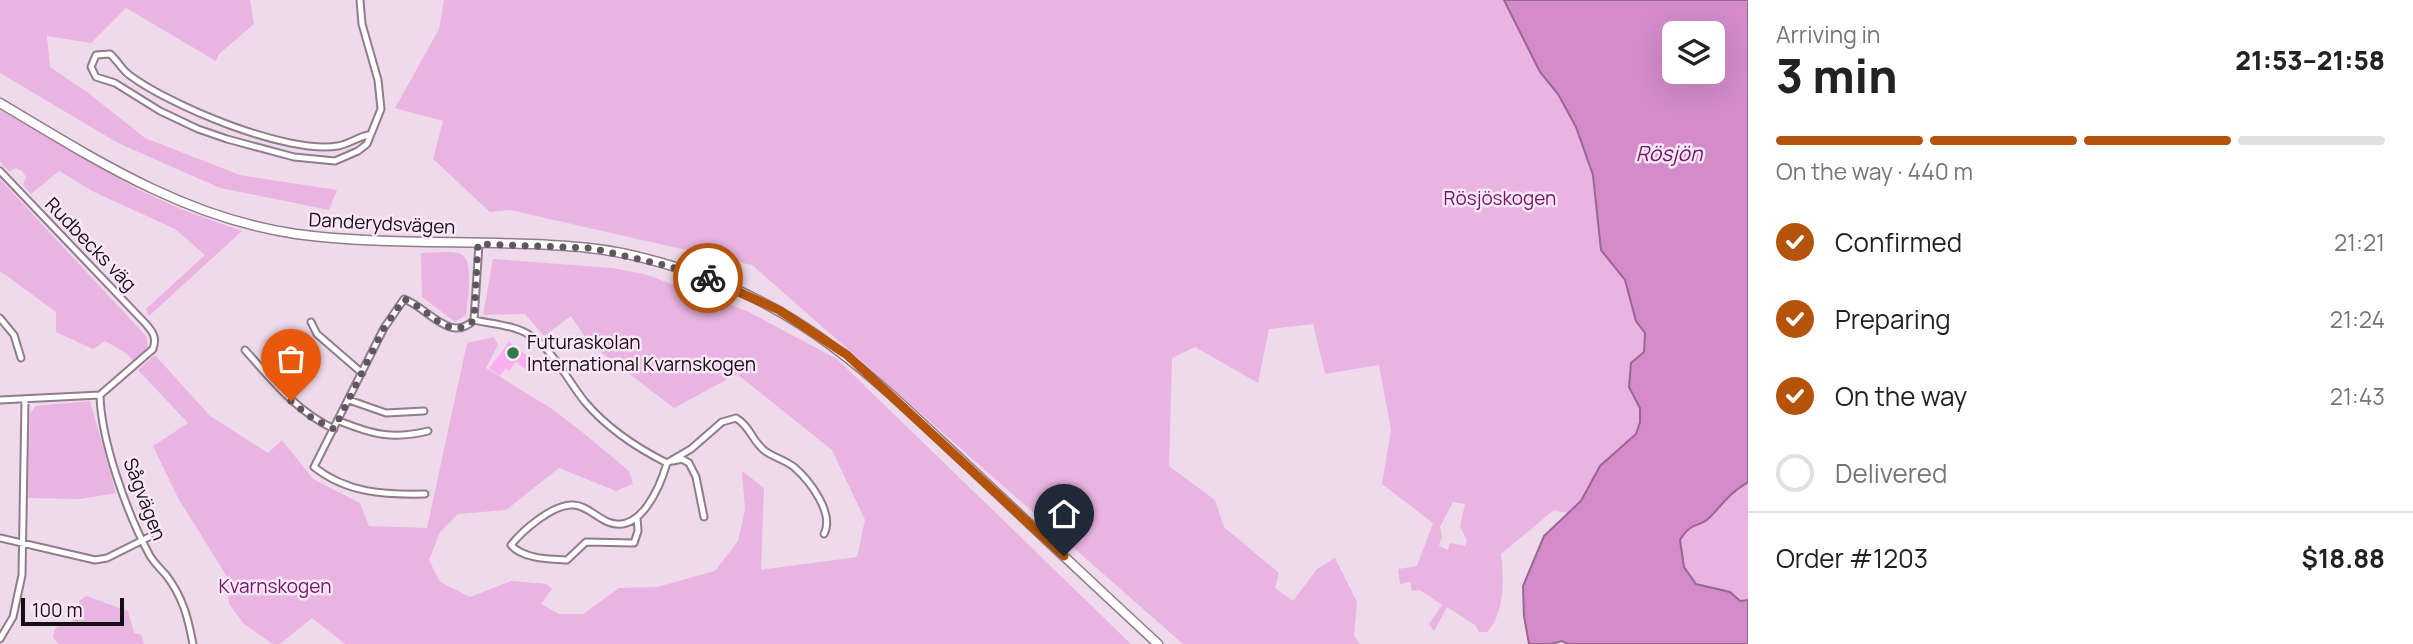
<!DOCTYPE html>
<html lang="en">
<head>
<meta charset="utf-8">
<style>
  :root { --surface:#fff; --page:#f6f6f6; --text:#222; --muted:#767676; --line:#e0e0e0; --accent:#b45309 }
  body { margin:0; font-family:Manrope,sans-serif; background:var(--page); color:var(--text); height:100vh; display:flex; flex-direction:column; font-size:26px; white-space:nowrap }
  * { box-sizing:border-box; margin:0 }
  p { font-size:23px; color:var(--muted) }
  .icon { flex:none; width:38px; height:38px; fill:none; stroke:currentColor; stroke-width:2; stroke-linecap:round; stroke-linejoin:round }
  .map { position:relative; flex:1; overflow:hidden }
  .panel { display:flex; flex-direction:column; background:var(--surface); width:665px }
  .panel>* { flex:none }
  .controls { position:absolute; left:1662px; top:21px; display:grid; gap:14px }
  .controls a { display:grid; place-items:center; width:63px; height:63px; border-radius:10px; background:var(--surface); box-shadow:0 7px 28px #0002; font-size:35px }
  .scale { position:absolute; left:21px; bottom:18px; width:103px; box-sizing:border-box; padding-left:7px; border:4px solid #150e14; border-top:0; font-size:19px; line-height:24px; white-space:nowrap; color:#150e14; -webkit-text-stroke:5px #fce7f9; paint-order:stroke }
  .pin { position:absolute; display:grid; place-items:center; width:60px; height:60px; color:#fff; margin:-72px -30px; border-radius:50% 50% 50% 0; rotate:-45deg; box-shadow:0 0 7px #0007 }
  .pin .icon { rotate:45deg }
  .courier { position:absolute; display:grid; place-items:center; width:70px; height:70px; margin:-35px; border:5px solid #b45309; border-radius:50%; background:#fff; color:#222; box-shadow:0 2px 9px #0007 }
  .headline em { font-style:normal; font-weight:800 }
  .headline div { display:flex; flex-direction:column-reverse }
  .headline { display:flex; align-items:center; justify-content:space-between; height:119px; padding:0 28px }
  h1 { font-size:46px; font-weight:800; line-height:52px }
  .bar { display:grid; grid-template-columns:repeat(4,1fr); gap:10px 7px; align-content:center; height:84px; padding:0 28px }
  .bar i { height:9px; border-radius:5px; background:var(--line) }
  .bar .current { background:var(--accent) }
  .bar p { grid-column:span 4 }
  .line { display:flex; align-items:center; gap:18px; padding:0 28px; border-top:2px solid var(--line) }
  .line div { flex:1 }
  ol { padding:0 28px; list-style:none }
  li { display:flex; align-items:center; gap:21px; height:77px }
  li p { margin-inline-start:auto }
  li .icon { padding:7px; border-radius:50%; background:var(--accent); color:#fff; stroke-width:4 }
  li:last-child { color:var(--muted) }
  li i { width:38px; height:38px; border:4px solid var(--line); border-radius:50% }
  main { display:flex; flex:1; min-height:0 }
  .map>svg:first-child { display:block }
</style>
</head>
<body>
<main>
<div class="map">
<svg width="1748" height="644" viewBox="0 0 1748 644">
  <rect width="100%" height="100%" fill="#efdaeb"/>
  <!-- green -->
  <path fill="#e9b4e1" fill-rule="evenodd" d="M0,0H250L254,24L219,54L216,61L126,8L91,43L47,36L50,67L87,92L145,138L240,175L337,190L329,210L220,188L118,143L0,73Z
    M444,0H1628L1748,265V626L1571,510L1567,513L1554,510L1501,554C1504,578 1505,614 1487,632H1479L1475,625L1447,607L1434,631L1429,624L1442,605L1420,590L1412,591L1410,582L1400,584L1398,569L1417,566L1433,523L1382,484L1391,430L1379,365L1325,374L1313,324L1269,329L1258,383L1195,347L1172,358L1169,466L1215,500L1224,527L1279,573L1275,588L1293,601L1317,569L1335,558L1357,602L1354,636L1360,644H1183L752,265L510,210L490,212L433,159L443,121L395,108L439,29ZM1453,502L1465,504L1460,526L1467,541L1465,546L1450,543L1448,550L1439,546L1442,537L1440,527Z
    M0,110L139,190L183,210L242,231L149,316L146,309L205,255L175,229L94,192L59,171L31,194L23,185L26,177L22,171L16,168L9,171L0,162Z
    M0,179L146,336L148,347L133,361L126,353L105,341L93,349L56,332V312L0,271Z
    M421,253C432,253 451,250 461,254C475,261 467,302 466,315L455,322L422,297Z
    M493,259L612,268L644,274L747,311L837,359L1131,644H345L312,618L280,644H273L244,624L229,604L226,575L178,498L153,446L188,423L138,370L155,355L210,416L268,453L282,440L313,479L360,503L369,526L427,528L467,343L494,337L498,345L486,368L552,409L581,431L629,471L633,484L616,491L559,468L506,510L458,514L440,532L429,560L440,582L470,597L511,581L547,584L552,589L541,604L559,614H583L619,588L657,587L715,571L738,541L745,510L742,471L764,488L761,570L857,557L865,520L832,450L737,374L674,408L590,344L571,316L544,336L525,314L483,315Z
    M90,401L116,493L80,499L28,498L30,413L36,406Z
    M86,596L128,611L134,633L141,635L144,644H59L53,638C55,625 59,623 72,622L80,600Z"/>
  <!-- water -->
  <path fill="#d38bca" stroke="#9a6693" stroke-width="2" fill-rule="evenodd" d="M1504,0H1748V482C1727,495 1726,501 1710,517C1699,529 1693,519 1680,540L1684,567L1696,584L1730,592L1740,601L1748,600V644H1568L1562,641L1551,644H1529L1524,616L1523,586L1544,536L1581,501L1600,466L1636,434L1640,422V408L1629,387L1631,363L1644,352L1645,333L1636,321L1625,280L1601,250L1593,175L1576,127L1558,94L1540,72ZM1675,33H1713V72H1675Z"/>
  <!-- building -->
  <path fill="#f9aeef" d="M509,342L532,359L525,369L516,362L509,371L506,368L500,376L489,368Z"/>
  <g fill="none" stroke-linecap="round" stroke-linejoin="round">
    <!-- street casing -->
    <g stroke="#8f7c8c" stroke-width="9">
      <path id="street" d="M360,0L362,24L378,80L381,109L367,144L358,151L335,161L294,157L227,139L198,129L160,111L115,83L96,77L91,67L96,55L110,54C117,60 121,68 128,74C168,105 288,155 338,146C349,144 358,137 368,135
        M0,171L145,323C153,332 157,337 153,349L100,395L0,400
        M479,244L474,320C492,324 515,325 531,336C554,351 568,381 585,402C608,429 635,447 667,463
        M0,318L14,335L21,358
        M311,322L317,334L362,373
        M245,350C272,380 296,411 334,429
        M100,395C101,441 127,513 149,554C153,562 160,568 166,575C183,597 188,618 193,644
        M349,400L386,413L424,411
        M339,421C372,434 392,440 428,431
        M673,461L682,459L689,463L696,477L704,517
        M667,463L691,449L722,422L736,418C750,426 752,441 765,451C773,457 785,460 794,467C809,480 835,513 824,534
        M425,494C384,495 347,493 314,467L384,328L404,299C427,307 450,344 474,320
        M637,517L638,531L634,543L586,542L567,560C549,559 523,559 511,545C523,530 554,503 574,505C587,506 596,517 608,522C640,535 660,487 667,463
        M0,538L95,560L107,558L149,537
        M0,639L13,617L22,575L25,401"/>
    </g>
    <!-- secondary casing -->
    <g stroke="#8f7c8c" stroke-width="11">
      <path id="secondary" d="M0,103C94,159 185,218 296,234C393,247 492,238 589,248C627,252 669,264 705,277C816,317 884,388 968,466C1031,525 1094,585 1158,644"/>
    </g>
    <!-- street -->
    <use href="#street" stroke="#fff" stroke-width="5"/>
    <!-- secondary -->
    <use href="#secondary" stroke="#fff" stroke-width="8"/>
  </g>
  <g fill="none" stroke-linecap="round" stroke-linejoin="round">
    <!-- done -->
    <path stroke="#61555f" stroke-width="7" stroke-dasharray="0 12.6" d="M291,401L312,418L334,429L384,328L404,299C427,307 450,344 474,320L478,244L591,248L668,266L708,278"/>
    <!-- route -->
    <path stroke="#b45309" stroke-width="9" d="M708,278L779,310L847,355L1064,556"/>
  </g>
  <!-- markers -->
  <circle fill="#307a48" stroke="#fce7f9" stroke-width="2.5" cx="513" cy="353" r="7"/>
  <g text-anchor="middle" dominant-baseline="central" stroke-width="5" stroke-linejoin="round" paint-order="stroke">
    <!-- park labels -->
    <g font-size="19" fill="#6e1968" stroke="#fce7f9">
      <text x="1500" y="198">Rösjöskogen</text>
      <text x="275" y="586">Kvarnskogen</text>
    </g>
    <!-- street labels -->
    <g font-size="19" fill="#150e14" stroke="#fce7f9">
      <text transform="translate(382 223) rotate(3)">Danderydsvägen</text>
      <text transform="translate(91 244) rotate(46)">Rudbecks väg</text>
      <text transform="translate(145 499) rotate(69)">Sågvägen</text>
    </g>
    <!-- poi labels -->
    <g font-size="19" fill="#150e14" stroke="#fce7f9" text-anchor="start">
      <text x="527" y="342">Futuraskolan<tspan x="527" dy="22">International Kvarnskogen</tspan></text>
    </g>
    <!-- water labels -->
    <g font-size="21" font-style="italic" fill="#6f1968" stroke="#fce7f9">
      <text x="1669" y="153">Rösjön</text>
    </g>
  </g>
</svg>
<div class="controls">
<a><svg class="icon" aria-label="layers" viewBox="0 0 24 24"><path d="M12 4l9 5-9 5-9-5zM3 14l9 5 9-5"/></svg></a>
</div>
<div class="scale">100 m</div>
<div class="pin" style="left:291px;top:401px;background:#ea580c"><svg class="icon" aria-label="bag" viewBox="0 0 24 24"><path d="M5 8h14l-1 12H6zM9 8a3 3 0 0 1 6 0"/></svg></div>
<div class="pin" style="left:1064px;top:556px;background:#1f2937"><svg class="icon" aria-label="home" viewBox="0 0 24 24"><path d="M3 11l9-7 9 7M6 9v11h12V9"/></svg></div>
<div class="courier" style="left:708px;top:278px"><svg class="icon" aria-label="bike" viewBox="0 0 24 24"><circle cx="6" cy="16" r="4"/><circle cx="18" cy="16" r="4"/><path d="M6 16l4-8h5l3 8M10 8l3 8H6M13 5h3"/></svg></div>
</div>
<section class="panel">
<div class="headline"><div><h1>3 min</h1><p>Arriving in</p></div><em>21:53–21:58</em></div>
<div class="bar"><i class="current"></i><i class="current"></i><i class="current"></i><i></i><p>On the way · 440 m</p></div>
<ol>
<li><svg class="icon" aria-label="check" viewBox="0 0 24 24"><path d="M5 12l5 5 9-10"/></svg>Confirmed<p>21:21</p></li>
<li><svg class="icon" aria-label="check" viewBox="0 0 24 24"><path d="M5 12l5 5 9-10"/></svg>Preparing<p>21:24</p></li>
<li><svg class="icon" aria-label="check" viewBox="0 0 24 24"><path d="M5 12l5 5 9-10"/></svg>On the way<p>21:43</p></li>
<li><i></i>Delivered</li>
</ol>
<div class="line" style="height:91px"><div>Order #1203</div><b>$18.88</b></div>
</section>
</main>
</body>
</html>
